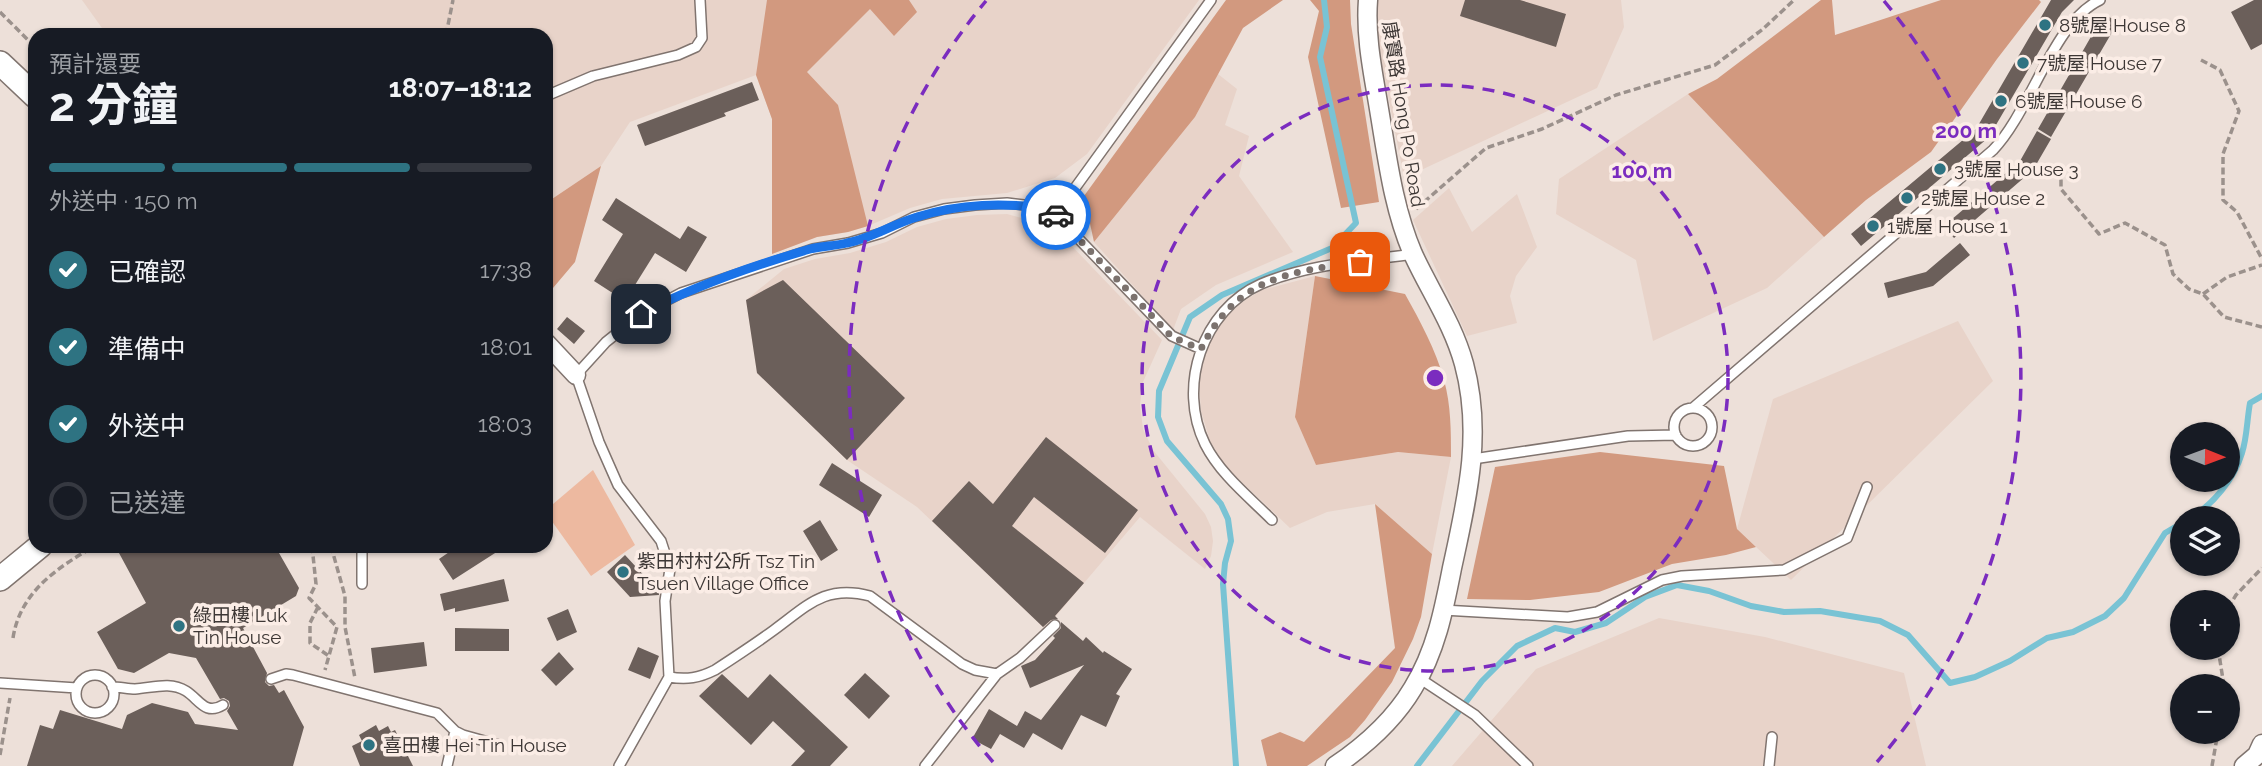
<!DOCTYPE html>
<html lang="zh-TW">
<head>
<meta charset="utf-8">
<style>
  :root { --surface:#171b24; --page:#20242c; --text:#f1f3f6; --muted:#9ea1a6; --line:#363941; --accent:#2e7382 }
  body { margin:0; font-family:Raleway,"Noto Sans TC",sans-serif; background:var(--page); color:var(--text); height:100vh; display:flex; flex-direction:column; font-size:26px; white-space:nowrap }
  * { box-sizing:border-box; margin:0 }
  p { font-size:23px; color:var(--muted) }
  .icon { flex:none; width:38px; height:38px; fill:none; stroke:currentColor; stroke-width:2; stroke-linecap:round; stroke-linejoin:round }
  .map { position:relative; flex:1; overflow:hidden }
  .drawer { position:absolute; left:28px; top:28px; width:525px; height:525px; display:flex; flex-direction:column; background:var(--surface); border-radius:21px; box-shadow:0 2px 5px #0004 }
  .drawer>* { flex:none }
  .needle { width:46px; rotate:91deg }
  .controls { position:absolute; left:2170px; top:422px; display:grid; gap:14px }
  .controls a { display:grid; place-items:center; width:70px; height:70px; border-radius:50%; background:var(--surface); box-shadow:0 2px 5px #0004; font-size:35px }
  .pin { position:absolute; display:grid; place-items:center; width:60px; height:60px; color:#fff; margin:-30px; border-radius:14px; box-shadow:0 4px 10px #0006 }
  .courier { position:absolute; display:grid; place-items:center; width:70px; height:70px; margin:-35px; border:5px solid #1a73e8; border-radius:50%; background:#fff; color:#222; box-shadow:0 2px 9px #0007 }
  .head em { font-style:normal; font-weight:700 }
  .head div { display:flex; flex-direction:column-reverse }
  .head { display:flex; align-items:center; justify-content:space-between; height:119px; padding:0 21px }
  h1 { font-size:46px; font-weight:700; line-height:52px }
  .bar { display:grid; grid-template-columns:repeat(4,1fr); gap:10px 7px; align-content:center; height:84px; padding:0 21px }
  .bar i { height:9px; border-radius:5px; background:var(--line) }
  .bar .active { background:var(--accent) }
  .bar p { grid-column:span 4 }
  ol { padding:0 21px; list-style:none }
  li { display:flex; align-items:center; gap:21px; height:77px }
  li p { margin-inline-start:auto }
  li .icon { padding:7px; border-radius:50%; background:var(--accent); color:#fff; stroke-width:4 }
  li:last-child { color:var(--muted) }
  li i { width:38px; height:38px; border:4px solid var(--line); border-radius:50% }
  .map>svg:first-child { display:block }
</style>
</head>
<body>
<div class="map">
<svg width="2262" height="766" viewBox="0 0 2262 766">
  <rect width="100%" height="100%" fill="#ede0d9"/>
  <!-- built -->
  <path fill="#e8d3c9" d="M82,0H1199L1087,154L1055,178L1007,193L942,199L910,208L868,226L848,232L817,237L772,254V119L756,75L630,122L601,166L546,203V35H107Z
    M1378,0H1621L1624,27L1597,88L1404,178L1379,49L1376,29Z
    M1218,74L1237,89L1225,125L1249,136L1239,176L1293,252L1216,285L1181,309L1173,330L1094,242L1195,117Z
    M1688,94L1824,237L1767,288L1653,341L1636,260L1556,214L1559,179Z
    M1449,188L1472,232L1517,194L1537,247L1516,276L1510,296L1517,323L1467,336L1413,220Z
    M1007,214L1041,223L1067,241L1162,340L1143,382L1140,405L1143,429L1153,450L1205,514L1211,527L1213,541L1211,556L1205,569L1140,517L1045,629L917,507L847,460L757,373L746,300L784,269L815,259L850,253L886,242L917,227L946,219L977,215Z
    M1315,276L1295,417L1316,465L1398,452L1451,457L1432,554L1375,504L1327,512L1290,528L1226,467L1210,441L1201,411L1199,381L1206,351L1215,332L1228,315L1244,301L1262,290Z
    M1958,321L1993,381L1791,580L1737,529L1773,399Z
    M1659,618L1765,637L1904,673L1926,766H1452L1536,669Z"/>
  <!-- green -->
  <path fill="#edb9a0" d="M593,470L635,545L591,576L546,513V510Z"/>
  <!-- forest -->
  <path fill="#d2997f" d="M767,0H909L917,12L894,36L870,9L807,72L838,105L868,226L848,232L817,237L772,254V119L756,75Z
    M1226,0H1283L1243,28L1195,117L1094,242L1084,196Z
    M1310,0H1350L1351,24L1379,202L1341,208L1308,57L1319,11Z
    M1821,0H1832L1835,35L1941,0H2039L2041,2L1997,59L1931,152L1866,200L1824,237L1688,94L1717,79Z
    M601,166L575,262L553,288L546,283V203Z
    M1315,276L1405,294C1420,321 1436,350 1444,380C1451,405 1451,431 1451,457L1398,452L1316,465L1295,417Z
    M1600,452L1724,466L1737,529L1756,547L1726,555L1672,564L1599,592L1530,600L1467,599L1495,467Z
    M1375,504L1432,554L1421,617L1413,639L1392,682L1365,720L1350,737L1307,766H1267L1261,740L1280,732L1304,742L1395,648Z"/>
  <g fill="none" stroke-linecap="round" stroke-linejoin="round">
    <!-- stream -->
    <path stroke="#79c3d4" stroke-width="6" d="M2190,518C2213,505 2234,479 2242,453C2247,438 2247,419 2250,403L2262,396
      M1236,766L1223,584L1225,563L1231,541L1228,519L1221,504L1167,441L1158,417L1159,391L1190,317L1222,295L1332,248L1356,223L1320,57L1327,27L1324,0
      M1417,766L1482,681L1517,646L1555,628L1575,632L1606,623L1645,597L1677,585L1709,591L1751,606L1784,612L1820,611L1880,621L1908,635L1950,683L1975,677L2010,661L2047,638L2073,632L2105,616L2124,598L2165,533L2182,523"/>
  </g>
  <!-- building -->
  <path fill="#6b5f5a" d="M1465,0H1520L1566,14L1556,47L1460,16Z
    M2051,0H2074L2062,12L1993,130L1995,132L1861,246L1851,234L1976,129Z
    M2254,0H2262V44L2251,50L2231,12Z
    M2104,14L2118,22L2051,137L2038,129Z
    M752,82L759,100L724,113L726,116L645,146L637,125Z
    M2037,131L2051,139L2029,177L2026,176L1954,238L1944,226L2020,161Z
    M616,198L680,239L688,226L707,237L686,272L655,253L625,301L594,281L623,234L602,220Z
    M1960,243L1970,255L1933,286L1888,298L1884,283L1926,272Z
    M783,280L905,398L847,460L757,373L746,300Z
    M567,317L585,331L574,344L557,329Z
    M1046,437L1138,510L1105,553L1034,497L1012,526L1084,583L1055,616L1058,619L1051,620L1043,627L932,521L969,481L993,504Z
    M832,463L882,495L869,517L819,485Z
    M820,520L838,550L821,561L803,531Z
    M131,546H275L299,588L296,596L243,628L267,673L265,682L269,686L274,685L279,693L284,690L304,727L293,766H27L40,725L53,729L60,710L122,729L127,715L152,703L188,712L195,724L238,730L227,711L230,706L229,701L224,698L220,699L196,658L169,653L134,673L118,669L97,632L146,603L119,553Z
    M458,546H506L453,580L439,559Z
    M625,555L649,581L658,580L659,595L630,597L607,572Z
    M504,579L509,601L455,612V608L444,611L440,594Z
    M568,609L577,632L557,641L547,618Z
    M1061,622L1083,641L1086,637L1103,653L1104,651L1132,669L1116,694L1120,696L1106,727L1081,715L1062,750L1033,733L1024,748L1000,734L991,749L972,739L989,709L1017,726L1025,711L1041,720L1084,665L1030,688L1021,666L1035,660L1055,638L1053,636L1061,628Z
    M455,628L509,629V651H455Z
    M424,642L427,666L374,673L371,648Z
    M638,647L659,656L650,679L628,670Z
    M559,652L574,669L556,686L541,670Z
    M865,673L890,696L869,719L844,695Z
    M722,674L748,698L770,674L848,747L830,766H791L805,751L773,721L751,745L699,696Z
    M376,725L379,731L388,726L391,732L395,730L413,766H360L352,746L362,741L359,735Z"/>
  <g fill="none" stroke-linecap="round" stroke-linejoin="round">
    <!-- service casing -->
    <g stroke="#80746f" stroke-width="12">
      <path id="service" d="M546,96L593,76L678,55L696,47L702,38L700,0
        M1049,208L1075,188L1211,0
        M1694,407L1993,150C2031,111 2053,22 2100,0
        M1674 427a19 19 0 1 1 38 0a19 19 0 1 1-38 0Z
        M1473,459L1628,436L1676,435
        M1272,520C1249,497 1220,474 1205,444C1177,387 1202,310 1261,284C1308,264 1364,261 1414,254
        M362,546V584
        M1443,610L1568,617L1597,612L1662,580L1682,576L1784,570L1847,538L1867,487
        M76 694a19 19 0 1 1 38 0a19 19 0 1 1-38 0Z
        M669,677C687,680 699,678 715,670C735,657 755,644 774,630C807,606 825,584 870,596L962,664L975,670L997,674L1020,658L1055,625
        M1419,678L1475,715L1528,766
        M271,679L286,674L293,675L437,713L455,731L463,735L499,745
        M0,683L77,688
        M112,687C120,687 128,689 135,689C152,688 170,681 186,691C199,699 205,716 223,705
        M447,766L455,731
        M619,766L669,677L665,601L670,569L661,541L618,485L599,442L576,375L606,342L641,314L681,293L813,249L848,243L882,233L914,217L944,209L975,205L1007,203L1049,208L1172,336L1201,349
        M925,766L997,674
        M1769,766L1772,737"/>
    </g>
    <!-- minor casing -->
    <g stroke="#80746f" stroke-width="21">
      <path id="minor" d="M546,343L576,375
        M1335,766C1366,745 1394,720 1413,688C1436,651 1444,609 1452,568C1467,499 1483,434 1464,364C1453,324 1430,291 1413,254C1394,210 1388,163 1380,115C1374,77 1365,39 1368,0
        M2244,766L2257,755L2262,744"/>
    </g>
    <!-- tertiary casing -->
    <g stroke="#80746f" stroke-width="26">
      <path id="tertiary" d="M0,63L35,96
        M0,579L40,546"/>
    </g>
    <!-- path -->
    <path stroke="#9b918c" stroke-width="3.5" stroke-dasharray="7 3.5" stroke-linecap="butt" d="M0,12L35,47
      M446,35L453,0
      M2201,60L2220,70L2239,111L2223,154V200L2237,212L2262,259
      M2061,169V189L2099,234L2125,223L2165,245L2173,274L2189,289L2203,294L2224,317L2262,327
      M1416,209L1486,148L1542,129L1616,95L1715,65L1763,29L1794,0
      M2203,294L2227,277L2262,265
      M312,546L316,584L309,598L337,627L325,670
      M331,546L345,596V627L355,678
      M318,607L310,623V643L329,656
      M2228,608L2236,595L2262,568
      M13,638C20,592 58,567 95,546
      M2218,648L2224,686
      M0,755L10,698
      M2212,766L2218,732"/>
    <!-- service -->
    <use href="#service" stroke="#fff" stroke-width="9"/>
    <!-- minor -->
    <use href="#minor" stroke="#fff" stroke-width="18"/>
    <!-- tertiary -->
    <use href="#tertiary" stroke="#fff" stroke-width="23"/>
  </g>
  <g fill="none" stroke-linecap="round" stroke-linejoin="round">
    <!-- done -->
    <path stroke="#7b726e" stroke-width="7" stroke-dasharray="0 12.6" d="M1056,215L1172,337L1201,349C1236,278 1288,272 1360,262"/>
    <!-- route -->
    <path stroke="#1a73e8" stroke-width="9" d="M641,314C694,286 752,266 810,249C822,246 835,246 847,243C872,238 893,224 917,217C961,203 1003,203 1049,208L1056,215"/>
  </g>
  <!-- distance rings -->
  <g fill="none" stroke="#7b2cbf" stroke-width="3.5" stroke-dasharray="12 9">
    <circle cx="1435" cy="378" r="293"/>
    <path d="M993 762A586 586 0 0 1 986 1M1884 1A586 586 0 0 1 1877 762"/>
  </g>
  <!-- markers -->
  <g fill="#2e7382" stroke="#fbede6" stroke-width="2.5">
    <circle cx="2045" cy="25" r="7"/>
    <circle cx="2023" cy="63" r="7"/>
    <circle cx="2001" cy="101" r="7"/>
    <circle cx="1940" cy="169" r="7"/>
    <circle cx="1907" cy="198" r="7"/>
    <circle cx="1873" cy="226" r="7"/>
    <circle cx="623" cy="572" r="7"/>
    <circle cx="179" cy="626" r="7"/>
    <circle cx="369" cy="745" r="7"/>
  </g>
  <g text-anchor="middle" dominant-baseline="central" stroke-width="7" stroke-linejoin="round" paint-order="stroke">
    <!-- poi labels -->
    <g font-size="19" fill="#3d3735" stroke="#fbede6" text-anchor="start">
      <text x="2059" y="25">8號屋 House 8</text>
      <text x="2037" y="63">7號屋 House 7</text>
      <text x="2015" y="101">6號屋 House 6</text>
      <text x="1954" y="169">3號屋 House 3</text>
      <text x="1921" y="198">2號屋 House 2</text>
      <text x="1887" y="226">1號屋 House 1</text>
      <text x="637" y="561">紫田村村公所 Tsz Tin<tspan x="637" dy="22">Tsuen Village Office</tspan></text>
      <text x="193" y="615">綠田樓 Luk<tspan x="193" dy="22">Tin House</tspan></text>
      <text x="383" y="745">喜田樓 Hei Tin House</text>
    </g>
    <!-- street labels -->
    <g font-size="19" fill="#3d3735" stroke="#fbede6">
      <text transform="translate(1404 114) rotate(81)">康寶路 Hong Po Road</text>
    </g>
  </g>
  <circle cx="1435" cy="378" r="10" fill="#7b2cbf" stroke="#fbede6" stroke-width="3.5"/>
  <g font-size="21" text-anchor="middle" font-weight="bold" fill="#7b2cbf" stroke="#fbede6" stroke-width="7" stroke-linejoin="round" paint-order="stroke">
    <text x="1966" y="138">200 m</text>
    <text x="1642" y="178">100 m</text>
  </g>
</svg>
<div class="controls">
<a><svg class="needle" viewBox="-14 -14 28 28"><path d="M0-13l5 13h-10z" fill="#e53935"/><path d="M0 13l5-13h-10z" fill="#9ea1a6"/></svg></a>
<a><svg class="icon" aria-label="layers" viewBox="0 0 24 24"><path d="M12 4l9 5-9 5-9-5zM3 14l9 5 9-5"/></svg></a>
<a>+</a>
<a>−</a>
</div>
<div class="pin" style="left:1360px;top:262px;background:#ea580c"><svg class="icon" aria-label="bag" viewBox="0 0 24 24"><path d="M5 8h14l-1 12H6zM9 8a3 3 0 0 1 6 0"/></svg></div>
<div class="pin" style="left:641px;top:314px;background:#1f2937"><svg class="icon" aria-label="home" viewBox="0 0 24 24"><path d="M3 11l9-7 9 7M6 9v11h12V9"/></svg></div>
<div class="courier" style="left:1056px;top:215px"><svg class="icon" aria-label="car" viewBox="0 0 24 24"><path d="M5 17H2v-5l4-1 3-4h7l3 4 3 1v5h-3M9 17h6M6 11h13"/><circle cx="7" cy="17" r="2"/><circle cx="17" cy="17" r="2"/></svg></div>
<section class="drawer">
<div class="head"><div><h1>2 分鐘</h1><p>預計還要</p></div><em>18:07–18:12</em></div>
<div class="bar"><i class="active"></i><i class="active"></i><i class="active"></i><i></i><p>外送中 · 150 m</p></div>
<ol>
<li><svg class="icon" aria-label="check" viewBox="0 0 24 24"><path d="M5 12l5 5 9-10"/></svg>已確認<p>17:38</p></li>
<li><svg class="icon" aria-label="check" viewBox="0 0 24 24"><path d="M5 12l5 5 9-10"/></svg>準備中<p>18:01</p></li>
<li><svg class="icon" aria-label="check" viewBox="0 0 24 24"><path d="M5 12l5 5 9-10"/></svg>外送中<p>18:03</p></li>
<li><i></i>已送達</li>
</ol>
</section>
</div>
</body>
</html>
